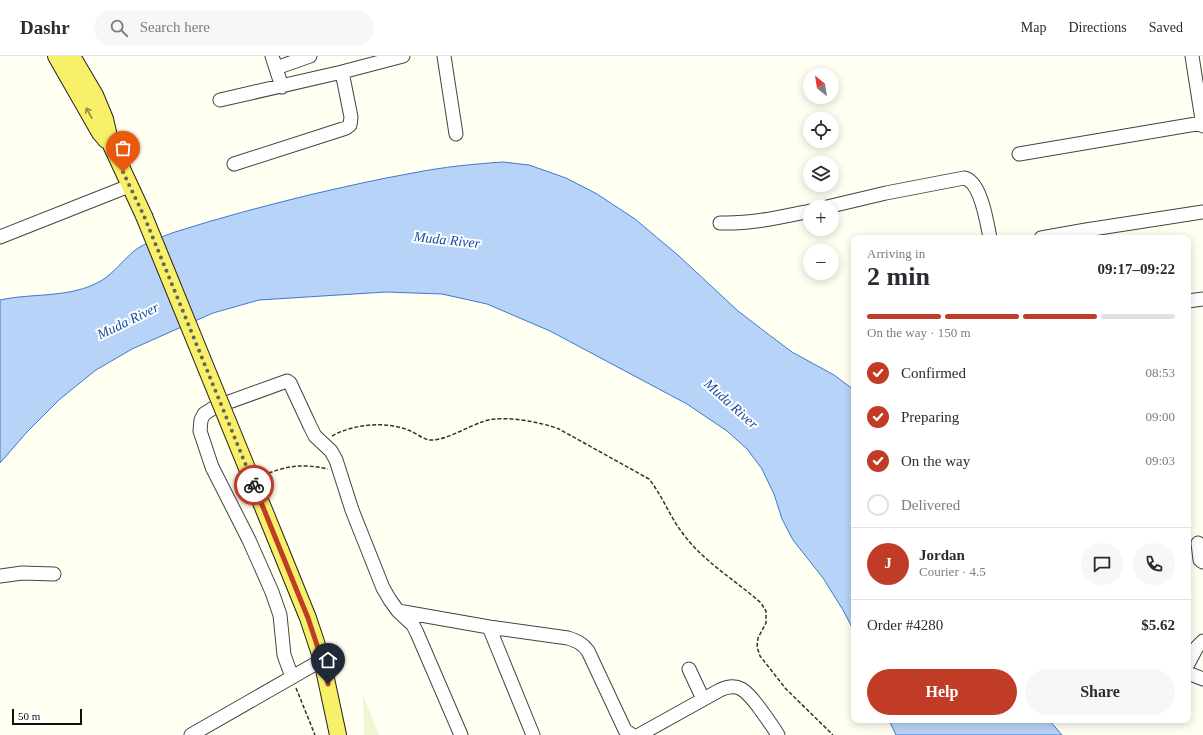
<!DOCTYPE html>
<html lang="en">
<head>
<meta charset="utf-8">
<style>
  :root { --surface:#fff; --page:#f7f7f7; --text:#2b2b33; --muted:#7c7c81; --line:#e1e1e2; --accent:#c13c26 }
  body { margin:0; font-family:"Times New Roman",serif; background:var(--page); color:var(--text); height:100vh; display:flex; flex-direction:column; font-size:15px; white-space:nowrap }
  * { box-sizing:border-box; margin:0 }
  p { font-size:13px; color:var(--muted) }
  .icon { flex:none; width:22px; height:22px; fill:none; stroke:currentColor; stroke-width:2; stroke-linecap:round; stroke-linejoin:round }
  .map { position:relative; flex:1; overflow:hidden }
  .sheet { position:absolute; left:851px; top:179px; width:340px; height:488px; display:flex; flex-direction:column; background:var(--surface); border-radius:8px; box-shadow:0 2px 10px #0003 }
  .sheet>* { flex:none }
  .needle { width:26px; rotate:330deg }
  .fabs { position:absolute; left:803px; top:12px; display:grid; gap:8px }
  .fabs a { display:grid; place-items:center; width:36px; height:36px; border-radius:50%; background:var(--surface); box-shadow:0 2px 10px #0003; font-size:20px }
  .scale { position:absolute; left:12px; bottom:10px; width:70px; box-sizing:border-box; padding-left:4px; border:2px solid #101010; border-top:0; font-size:11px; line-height:14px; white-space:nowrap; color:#101010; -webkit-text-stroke:3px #fff; paint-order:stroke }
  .pin { position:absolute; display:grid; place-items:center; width:34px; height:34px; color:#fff; margin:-41px -17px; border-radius:50% 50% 50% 0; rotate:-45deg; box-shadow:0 0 4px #0007 }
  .pin .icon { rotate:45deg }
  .courier { position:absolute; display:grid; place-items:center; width:40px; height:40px; margin:-20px; border:3px solid #c13c26; border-radius:50%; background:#fff; color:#222; box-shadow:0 1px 5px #0007 }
  .overview em { font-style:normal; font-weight:700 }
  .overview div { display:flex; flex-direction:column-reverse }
  .overview { display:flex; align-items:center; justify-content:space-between; height:68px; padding:0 16px }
  h1 { font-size:26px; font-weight:700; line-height:30px }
  .bar { display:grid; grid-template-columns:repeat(4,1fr); gap:6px 4px; align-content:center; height:48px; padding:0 16px }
  .bar i { height:5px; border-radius:3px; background:var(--line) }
  .bar .current { background:var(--accent) }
  .bar p { grid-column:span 4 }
  .line { display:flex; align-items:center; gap:10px; padding:0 16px; border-top:1px solid var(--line) }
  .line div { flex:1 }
  .round { display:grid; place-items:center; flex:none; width:42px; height:42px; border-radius:21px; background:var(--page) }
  ol { padding:0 16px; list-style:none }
  li { display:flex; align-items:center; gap:12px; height:44px }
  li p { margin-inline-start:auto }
  li .icon { padding:4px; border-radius:50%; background:var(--accent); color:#fff; stroke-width:4 }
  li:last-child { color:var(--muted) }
  li i { width:22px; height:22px; border:2px solid var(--line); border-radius:50% }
  .cta { display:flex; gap:8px; margin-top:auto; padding:8px 16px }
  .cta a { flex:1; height:46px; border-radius:24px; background:var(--accent); color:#fff; font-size:16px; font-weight:700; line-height:46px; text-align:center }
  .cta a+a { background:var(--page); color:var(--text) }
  header { display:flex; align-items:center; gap:24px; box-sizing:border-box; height:56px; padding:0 20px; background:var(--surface); border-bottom:1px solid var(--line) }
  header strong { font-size:19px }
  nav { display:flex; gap:22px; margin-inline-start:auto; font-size:14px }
  .search { width:280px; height:36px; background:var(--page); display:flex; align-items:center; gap:10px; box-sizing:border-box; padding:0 14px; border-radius:22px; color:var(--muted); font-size:15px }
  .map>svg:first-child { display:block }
</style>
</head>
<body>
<header>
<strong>Dashr</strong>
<div class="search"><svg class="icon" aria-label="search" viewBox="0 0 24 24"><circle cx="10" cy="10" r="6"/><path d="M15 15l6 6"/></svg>Search here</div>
<nav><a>Map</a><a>Directions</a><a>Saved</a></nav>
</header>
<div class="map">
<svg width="1203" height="679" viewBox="0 0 1203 679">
  <rect width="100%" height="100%" fill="#fffff2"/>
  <!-- farmland -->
  <path fill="#f2f5d2" d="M363,639L379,679H364Z"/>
  <!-- water -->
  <path fill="#b7d3f7" stroke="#3d79ce" d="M503,106L529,109L566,122L597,138L635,163L679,200L738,255L768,278L792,296L834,319L854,334V575L843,554L823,522L793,484L782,463L774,438L762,413L747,393L727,375L687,348L550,275L487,248L442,238L386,236L259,244L213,257L132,293L96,314L60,343L27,376L0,407V244C32,237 65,242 95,228C111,221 121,206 134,195C146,186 161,181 175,176C219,162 264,150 309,139C344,131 378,123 413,117C443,111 473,108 503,106Z
    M889,664H1049L1062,679H896Z"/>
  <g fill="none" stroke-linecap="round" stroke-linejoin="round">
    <!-- minor casing -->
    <g stroke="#434343" stroke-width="15">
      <path id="minor" d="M272,0L282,31
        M444,0L456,78
        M1192,0L1203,70
        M276,12L310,0
        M220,44L342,16L403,0
        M1019,98L1202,67
        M234,108L346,72L350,69L351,61L342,16
        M827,151L886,137L964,122C981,125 987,167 990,182
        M720,167C751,168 781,161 810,155
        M0,181L129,130
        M1041,182L1086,174L1203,156
        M1188,245L1203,243
        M1198,487L1200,504L1203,506
        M0,520L22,517L54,518
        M398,555L489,571L568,582C577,585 582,587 588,595L625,674L632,679
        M489,571L533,679
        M1188,608L1197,591L1203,585
        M689,613L703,643
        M1188,617L1203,623
        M292,621L284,599L280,559L272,536L249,484L212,411L200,375L201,364L204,358L215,351L287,325L290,327L310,370L315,380L331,395L336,404L352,454L383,532L390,544L398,555L413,569L417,577L461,679
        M191,679L322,604
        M639,679L720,634C739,625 747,636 758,650C765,660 772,669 778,679"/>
    </g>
    <!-- major casing -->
    <g stroke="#212121" stroke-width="18">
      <path id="major" d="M56,0L100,77L106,84
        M72,0L95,39L105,63L111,89L144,160
        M280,493L308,562L322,604L338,679"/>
    </g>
    <!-- path -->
    <path stroke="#323232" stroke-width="1.5" stroke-dasharray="4 2" stroke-linecap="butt" d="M332,380C353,368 385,365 408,374C417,377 424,385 433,384C448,383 467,371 482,366C500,358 541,366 559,373L649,423C662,439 669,459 681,475C702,505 734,523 761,547L766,555V567L758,582L757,591L760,600L786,633L833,679
      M263,419C288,410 301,407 328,413
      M296,632L315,679"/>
    <!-- minor -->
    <use href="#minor" stroke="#fff" stroke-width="13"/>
    <!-- major -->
    <use href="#major" stroke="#f8f069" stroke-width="16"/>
    <!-- major-bridge casing -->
    <g stroke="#212121" stroke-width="18" stroke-linecap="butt">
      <path id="major-bridge" d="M144,160L280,493"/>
    </g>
    <!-- major-bridge -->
    <use href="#major-bridge" stroke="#f8f069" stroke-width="16"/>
  </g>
  <!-- one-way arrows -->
  <defs><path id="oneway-shaft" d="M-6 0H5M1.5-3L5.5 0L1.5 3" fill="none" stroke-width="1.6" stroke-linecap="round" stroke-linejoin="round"/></defs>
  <use stroke="#908b41" href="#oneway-shaft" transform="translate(89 57) rotate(-119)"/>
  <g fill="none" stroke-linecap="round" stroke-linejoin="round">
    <!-- done -->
    <path stroke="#64645f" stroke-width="4" stroke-dasharray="0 7.2" d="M123,116L144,160L254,429"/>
    <!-- route -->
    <path stroke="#c13c26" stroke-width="5" d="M254,429L308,562L322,604L328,628"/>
  </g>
  <g text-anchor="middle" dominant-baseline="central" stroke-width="4" stroke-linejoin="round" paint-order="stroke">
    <!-- water labels -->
    <g font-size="14" font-style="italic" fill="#174ca3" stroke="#fff">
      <text transform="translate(447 184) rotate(6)">Muda River</text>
      <text transform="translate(128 265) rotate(-26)">Muda River</text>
      <text transform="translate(731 348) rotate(42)">Muda River</text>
    </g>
  </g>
</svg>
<div class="fabs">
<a><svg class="needle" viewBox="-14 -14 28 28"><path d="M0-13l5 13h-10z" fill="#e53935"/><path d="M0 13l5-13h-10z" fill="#7c7c81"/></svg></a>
<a><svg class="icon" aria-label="locate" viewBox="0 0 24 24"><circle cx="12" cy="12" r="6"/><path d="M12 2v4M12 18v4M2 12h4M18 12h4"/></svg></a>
<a><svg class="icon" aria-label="layers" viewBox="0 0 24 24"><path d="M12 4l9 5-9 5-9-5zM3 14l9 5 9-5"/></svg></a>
<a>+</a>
<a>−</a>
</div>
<div class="scale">50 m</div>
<div class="pin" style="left:123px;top:116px;background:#ea580c"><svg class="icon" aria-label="bag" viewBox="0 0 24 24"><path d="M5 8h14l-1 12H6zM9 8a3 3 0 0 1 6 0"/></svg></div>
<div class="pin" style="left:328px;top:628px;background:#1f2937"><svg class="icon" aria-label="home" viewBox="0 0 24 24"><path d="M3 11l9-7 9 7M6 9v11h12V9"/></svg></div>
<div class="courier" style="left:254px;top:429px"><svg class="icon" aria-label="bike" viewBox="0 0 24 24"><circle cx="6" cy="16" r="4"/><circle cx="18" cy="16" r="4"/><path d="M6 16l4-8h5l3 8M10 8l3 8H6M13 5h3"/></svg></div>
<section class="sheet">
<div class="overview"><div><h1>2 min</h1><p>Arriving in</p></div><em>09:17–09:22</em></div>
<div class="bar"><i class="current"></i><i class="current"></i><i class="current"></i><i></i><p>On the way · 150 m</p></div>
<ol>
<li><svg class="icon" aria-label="check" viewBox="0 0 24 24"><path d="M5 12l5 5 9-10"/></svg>Confirmed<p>08:53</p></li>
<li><svg class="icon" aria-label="check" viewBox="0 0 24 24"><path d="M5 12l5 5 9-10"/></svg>Preparing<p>09:00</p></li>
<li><svg class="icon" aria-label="check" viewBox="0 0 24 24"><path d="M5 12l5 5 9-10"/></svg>On the way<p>09:03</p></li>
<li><i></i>Delivered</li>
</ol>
<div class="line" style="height:72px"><b class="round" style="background:var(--accent);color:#fff">J</b><div><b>Jordan</b><p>Courier · 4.5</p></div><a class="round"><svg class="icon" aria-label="chat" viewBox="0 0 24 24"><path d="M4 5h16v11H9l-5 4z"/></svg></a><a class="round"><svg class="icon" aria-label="phone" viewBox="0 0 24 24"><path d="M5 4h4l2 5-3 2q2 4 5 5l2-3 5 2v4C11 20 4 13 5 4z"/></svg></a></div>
<div class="line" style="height:52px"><div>Order #4280</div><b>$5.62</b></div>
<div class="cta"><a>Help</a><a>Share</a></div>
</section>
</div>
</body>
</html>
